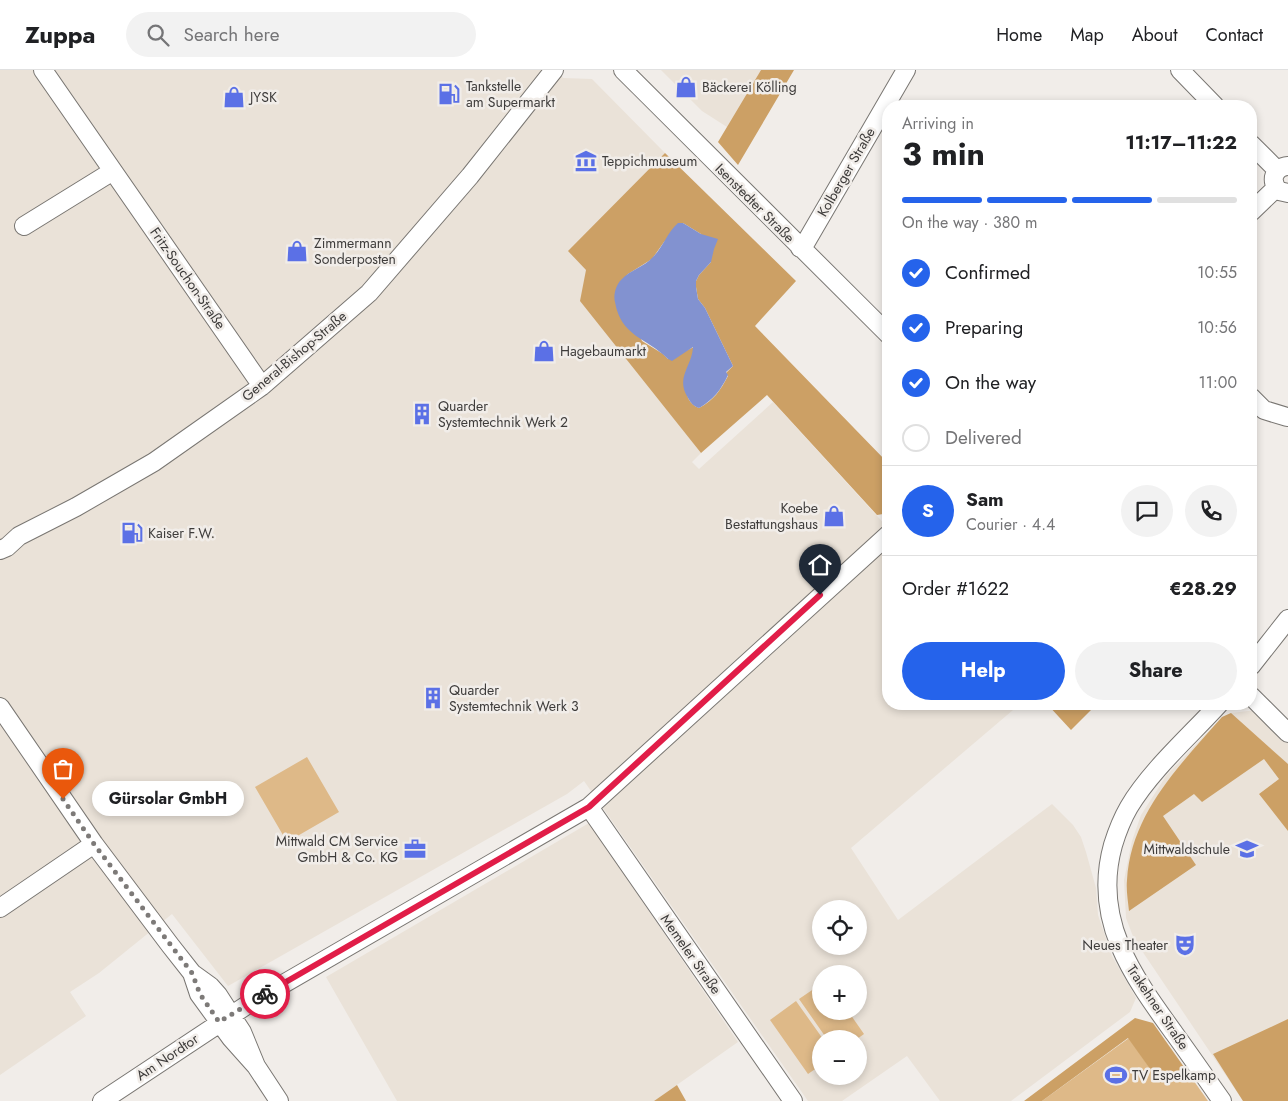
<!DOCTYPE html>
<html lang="en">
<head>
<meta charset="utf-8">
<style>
  :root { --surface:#fff; --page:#f2f2f2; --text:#202124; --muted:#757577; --line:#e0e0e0; --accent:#2563eb }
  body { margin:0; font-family:Jost,sans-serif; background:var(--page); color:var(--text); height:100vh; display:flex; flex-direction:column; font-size:19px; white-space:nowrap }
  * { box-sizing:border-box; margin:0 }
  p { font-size:16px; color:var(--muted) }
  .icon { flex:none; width:28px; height:28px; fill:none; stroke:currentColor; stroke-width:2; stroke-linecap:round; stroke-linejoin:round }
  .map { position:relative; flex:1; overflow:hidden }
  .side { position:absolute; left:882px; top:30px; width:375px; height:610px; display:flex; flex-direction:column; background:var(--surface); border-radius:20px; box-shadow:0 2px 8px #0003 }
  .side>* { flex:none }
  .buttons { position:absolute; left:812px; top:830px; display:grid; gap:10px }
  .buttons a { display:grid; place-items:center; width:55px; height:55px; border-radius:50%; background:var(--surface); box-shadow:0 2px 8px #0003; font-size:25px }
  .pin { position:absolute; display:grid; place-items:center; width:42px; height:42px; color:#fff; margin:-51px -21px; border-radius:50% 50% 50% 0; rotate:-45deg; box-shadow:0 0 5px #0007 }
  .pin .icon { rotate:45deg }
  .courier { position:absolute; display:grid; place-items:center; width:50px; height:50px; margin:-25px; border:4px solid #e11d48; border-radius:50%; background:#fff; color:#222; box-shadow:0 1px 6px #0007 }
  .bubble { position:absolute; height:35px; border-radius:18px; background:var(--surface); box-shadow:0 2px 8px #0003; font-size:16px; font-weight:700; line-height:35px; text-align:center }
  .headline em { font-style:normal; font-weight:700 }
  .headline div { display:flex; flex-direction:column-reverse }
  .headline { display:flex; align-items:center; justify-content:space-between; height:85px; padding:0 20px }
  h1 { font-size:32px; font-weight:700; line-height:38px }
  .bar { display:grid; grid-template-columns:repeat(4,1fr); gap:8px 5px; align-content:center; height:60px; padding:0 20px }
  .bar i { height:6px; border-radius:4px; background:var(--line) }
  .bar .selected { background:var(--accent) }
  .bar p { grid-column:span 4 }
  .line { display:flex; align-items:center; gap:12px; padding:0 20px; border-top:1px solid var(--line) }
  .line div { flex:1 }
  .round { display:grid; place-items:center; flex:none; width:52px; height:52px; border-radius:26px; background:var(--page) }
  ol { padding:0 20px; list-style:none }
  li { display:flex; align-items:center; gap:15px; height:55px }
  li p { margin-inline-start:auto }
  li .icon { padding:5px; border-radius:50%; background:var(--accent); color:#fff; stroke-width:4 }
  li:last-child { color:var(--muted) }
  li i { width:28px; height:28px; border:2px solid var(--line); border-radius:50% }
  .primary-button { display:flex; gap:10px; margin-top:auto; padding:10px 20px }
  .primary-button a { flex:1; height:58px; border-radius:30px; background:var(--accent); color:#fff; font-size:20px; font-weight:700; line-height:58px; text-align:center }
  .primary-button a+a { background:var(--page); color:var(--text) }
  header { display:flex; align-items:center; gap:30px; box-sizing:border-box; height:70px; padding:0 25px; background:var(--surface); border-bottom:1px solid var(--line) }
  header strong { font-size:24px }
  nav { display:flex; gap:28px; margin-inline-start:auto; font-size:18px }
  .search { width:350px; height:45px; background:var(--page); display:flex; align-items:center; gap:12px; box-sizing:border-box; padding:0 18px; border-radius:28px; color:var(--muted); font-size:19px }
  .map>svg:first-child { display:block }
</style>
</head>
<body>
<header>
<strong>Zuppa</strong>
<div class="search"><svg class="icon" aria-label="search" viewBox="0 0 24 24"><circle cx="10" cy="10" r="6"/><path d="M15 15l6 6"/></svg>Search here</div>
<nav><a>Home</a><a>Map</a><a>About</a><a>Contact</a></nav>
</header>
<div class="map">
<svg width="1288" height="1031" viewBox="0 0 1288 1031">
  <rect width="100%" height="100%" fill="#f1ede9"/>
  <!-- built -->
  <path fill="#eae2d8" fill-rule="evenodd" d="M0,0H558L563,8L592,9L665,83L569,181L586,200L670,343L701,383L692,392L699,399L773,332L889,459V634H1020L851,778L898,850L1052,734L1073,755L1081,767L1086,782L1096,818L1098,845L1112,886L1136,928L1130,942L1011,1031H940L907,986L842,1031H808L584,711L567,724L228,916L172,844L99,903L70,922L86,946L0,1005ZM821,839H859V876H821ZM821,904H859V941H821ZM821,969H859V1006H821Z
    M661,0H761L727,57L702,41Z
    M1257,640L1288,671V1031H1243L1134,869L1126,848L1124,810L1132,771L1141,745L1166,706L1222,647L1231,643Z
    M589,753L738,972L654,1031H397L326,907Z"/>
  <!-- green -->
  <path fill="#deb988" d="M307,687L339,742L287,772L255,717Z
    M821,914V941H848L864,964L857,969H827L799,929Z
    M796,931L823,969H821V995L808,1004L770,950Z
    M1129,968L1160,1013L1184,997L1208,1031H1042Z"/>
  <!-- forest -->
  <path fill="#cca065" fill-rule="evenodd" d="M761,0H794L738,95L718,72Z
    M665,83L796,211L755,256L887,392L889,391V443L877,445L767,325L701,383L580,231L586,200L568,181ZM683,153L701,164L711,192L699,205L696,211V217L698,229L705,238L733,296L726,303L728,306C720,321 714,330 699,338C675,328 692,296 694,277L668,289L663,284L642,271L619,213L628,204L652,189L664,172Z
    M1047,634H1097L1071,660Z
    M1231,643L1288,694V761L1259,724L1279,709L1264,689L1202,732L1194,724L1163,746L1196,795L1129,841C1128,831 1126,820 1127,810C1131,743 1180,695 1222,647Z
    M1135,948L1153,953L1184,997L1160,1013L1128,968L1042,1031H1024Z
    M1288,949V1031H1243L1213,984Z
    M677,1015L686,1031H654Z"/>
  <!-- water -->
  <path fill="#8292d0" d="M678,153H683L701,164L718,169L714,179L711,192L699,205L696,211V217L698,229L705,238L733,296L726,302L728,305C721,320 713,330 699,338C693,336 691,333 688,328C675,307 692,297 693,277L672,291L668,289C646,267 621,267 615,232C613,225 616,215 621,210C630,200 644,197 653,187C663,177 667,163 678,153Z"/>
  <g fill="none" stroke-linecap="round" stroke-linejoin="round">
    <!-- minor casing -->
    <g stroke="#797672" stroke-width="20">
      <path id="minor" d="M43,0L262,316
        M623,0L889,265
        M1180,0L1215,36
        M1251,74L1277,100
        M1288,96C1274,97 1269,111 1279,121L1288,123
        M1251,142L1276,118
        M24,156L113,101
        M800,178L806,172L906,0
        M1251,327L1264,340L1287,347
        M0,480L7,477L19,466L76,437L154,392L262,316L369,223L470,106L554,0
        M1251,596L1288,549
        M1251,626L1288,663
        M1219,634C1190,666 1151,700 1129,737C1122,749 1117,762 1113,775C1092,850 1132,905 1174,963C1190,985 1206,1008 1222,1031
        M0,637L94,774L170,875L192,903L210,916L218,925L242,962L256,996
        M589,737L793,1031
        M0,838L94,774
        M192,903L199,924L231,968L256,996L279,1031
        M102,1031L247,935L589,737L889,464"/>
    </g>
    <!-- minor -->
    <use href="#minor" stroke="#fff" stroke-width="18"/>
  </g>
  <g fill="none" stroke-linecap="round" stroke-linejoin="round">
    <!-- done -->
    <path stroke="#7d7a78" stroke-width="5" stroke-dasharray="0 9" d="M63,729L94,774L192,903L200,924L219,952L265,924"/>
    <!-- route -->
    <path stroke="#e11d48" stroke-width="6" d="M265,924L589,737L820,525"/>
  </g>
  <!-- icons -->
  <defs>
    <g id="shop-bare" transform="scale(1.725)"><path d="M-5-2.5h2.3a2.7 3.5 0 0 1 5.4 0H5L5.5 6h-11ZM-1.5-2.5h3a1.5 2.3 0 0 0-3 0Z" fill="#5b70e6" stroke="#f1ede9" stroke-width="2.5" paint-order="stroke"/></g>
    <g id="fuel-bare" transform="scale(1.725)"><path d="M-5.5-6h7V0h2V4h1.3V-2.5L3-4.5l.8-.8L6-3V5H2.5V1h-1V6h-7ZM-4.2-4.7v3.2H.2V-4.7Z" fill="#5b70e6" stroke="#f1ede9" stroke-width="2.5" paint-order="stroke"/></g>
    <g id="museum-bare" transform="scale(1.725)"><path d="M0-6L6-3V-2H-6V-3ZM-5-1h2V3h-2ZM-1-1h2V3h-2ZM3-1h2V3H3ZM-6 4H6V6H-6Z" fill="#5b70e6" stroke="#f1ede9" stroke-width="2.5" paint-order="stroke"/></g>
    <g id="building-bare" transform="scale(1.725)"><path d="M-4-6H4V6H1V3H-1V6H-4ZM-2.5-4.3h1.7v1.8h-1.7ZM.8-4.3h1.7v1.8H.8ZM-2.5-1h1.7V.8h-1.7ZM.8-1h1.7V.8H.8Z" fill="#5b70e6" stroke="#f1ede9" stroke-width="2.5" paint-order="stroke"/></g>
    <g id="office-bare" transform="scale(1.725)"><path d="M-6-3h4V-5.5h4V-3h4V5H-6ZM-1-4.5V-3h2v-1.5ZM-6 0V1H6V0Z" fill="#5b70e6" stroke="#f1ede9" stroke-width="2.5" paint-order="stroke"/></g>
    <g id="school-bare" transform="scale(1.725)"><path d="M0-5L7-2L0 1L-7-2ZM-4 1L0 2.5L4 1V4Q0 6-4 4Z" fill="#5b70e6" stroke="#f1ede9" stroke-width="2.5" paint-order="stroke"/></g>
    <g id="theatre-bare" transform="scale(1.725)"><path d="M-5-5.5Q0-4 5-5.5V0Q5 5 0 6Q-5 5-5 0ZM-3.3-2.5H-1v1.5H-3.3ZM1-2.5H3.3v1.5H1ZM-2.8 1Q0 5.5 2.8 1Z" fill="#5b70e6" stroke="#f1ede9" stroke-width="2.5" paint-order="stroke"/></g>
    <g id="stadium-bare" transform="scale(1.725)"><path d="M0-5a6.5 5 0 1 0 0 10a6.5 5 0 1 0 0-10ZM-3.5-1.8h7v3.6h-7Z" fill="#5b70e6" stroke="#f1ede9" stroke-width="2.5" paint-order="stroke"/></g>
  </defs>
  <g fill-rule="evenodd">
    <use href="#shop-bare" x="686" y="17"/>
    <use href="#fuel-bare" x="449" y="24"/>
    <use href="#shop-bare" x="234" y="27"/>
    <use href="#museum-bare" x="586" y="91"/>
    <use href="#shop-bare" x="297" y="181"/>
    <use href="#shop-bare" x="544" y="281"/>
    <use href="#building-bare" x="422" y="344"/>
    <use href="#shop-bare" x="834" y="446"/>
    <use href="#fuel-bare" x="132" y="463"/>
    <use href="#building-bare" x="433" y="628"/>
    <use href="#office-bare" x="415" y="779"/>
    <use href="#school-bare" x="1247" y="779"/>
    <use href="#theatre-bare" x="1185" y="875"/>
    <use href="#stadium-bare" x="1116" y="1005"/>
  </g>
  <g text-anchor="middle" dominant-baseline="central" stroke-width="5" stroke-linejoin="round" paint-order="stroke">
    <!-- poi labels -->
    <g font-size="14" fill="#3e3c3b" stroke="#f1ede9" text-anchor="start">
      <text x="466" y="16">Tankstelle<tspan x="466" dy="16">am Supermarkt</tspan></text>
      <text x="702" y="17">Bäckerei Kölling</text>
      <text x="250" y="27">JYSK</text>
      <text x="602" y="91">Teppichmuseum</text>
      <text x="314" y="173">Zimmermann<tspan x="314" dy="16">Sonderposten</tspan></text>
      <text x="560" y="281">Hagebaumarkt</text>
      <text x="438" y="336">Quarder<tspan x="438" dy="16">Systemtechnik Werk 2</tspan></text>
      <text x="818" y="438" text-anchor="end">Koebe<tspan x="818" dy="16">Bestattungshaus</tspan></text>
      <text x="148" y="463">Kaiser F.W.</text>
      <text x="449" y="620">Quarder<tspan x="449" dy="16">Systemtechnik Werk 3</tspan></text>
      <text x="398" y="771" text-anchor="end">Mittwald CM Service<tspan x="398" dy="16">GmbH &amp; Co. KG</tspan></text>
      <text x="1230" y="779" text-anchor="end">Mittwaldschule</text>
      <text x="1168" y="875" text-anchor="end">Neues Theater</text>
      <text x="1132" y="1005">TV Espelkamp</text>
    </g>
    <!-- street labels -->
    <g font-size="14" fill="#3e3c3b" stroke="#f1ede9">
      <text transform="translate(846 102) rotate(-60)">Kolberger Straße</text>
      <text transform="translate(755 133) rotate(45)">Isenstedter Straße</text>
      <text transform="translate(188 208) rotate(55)">Fritz-Souchon-Straße</text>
      <text transform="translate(294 286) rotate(-40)">General-Bishop-Straße</text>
      <text transform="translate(691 884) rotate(55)">Memeler Straße</text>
      <text transform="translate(1158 937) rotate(56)">Trakehner Straße</text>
      <text transform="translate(167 987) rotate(-34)">Am Nordtor</text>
    </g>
  </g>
</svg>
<div class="buttons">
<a><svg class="icon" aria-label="locate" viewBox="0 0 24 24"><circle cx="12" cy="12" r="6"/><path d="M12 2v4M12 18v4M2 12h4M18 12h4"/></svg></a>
<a>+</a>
<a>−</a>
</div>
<div class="pin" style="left:63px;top:729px;background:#ea580c"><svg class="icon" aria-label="bag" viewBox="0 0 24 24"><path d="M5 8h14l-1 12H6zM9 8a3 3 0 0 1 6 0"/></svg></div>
<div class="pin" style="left:820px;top:525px;background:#1f2937"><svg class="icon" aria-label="home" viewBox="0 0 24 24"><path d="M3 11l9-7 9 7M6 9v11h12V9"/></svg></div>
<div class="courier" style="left:265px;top:924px"><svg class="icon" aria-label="bike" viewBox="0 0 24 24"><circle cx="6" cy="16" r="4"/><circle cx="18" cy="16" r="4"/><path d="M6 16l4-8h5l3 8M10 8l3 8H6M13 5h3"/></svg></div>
<div class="bubble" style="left:92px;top:711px;width:152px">Gürsolar GmbH</div>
<section class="side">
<div class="headline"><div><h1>3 min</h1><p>Arriving in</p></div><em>11:17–11:22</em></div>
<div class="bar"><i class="selected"></i><i class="selected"></i><i class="selected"></i><i></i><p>On the way · 380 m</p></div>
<ol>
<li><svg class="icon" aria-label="check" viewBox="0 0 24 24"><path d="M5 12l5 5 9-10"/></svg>Confirmed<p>10:55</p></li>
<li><svg class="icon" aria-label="check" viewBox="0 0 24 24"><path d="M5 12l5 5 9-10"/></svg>Preparing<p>10:56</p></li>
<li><svg class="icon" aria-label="check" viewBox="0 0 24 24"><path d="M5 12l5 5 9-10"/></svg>On the way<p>11:00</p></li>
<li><i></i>Delivered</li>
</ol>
<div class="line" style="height:90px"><b class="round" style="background:var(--accent);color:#fff">S</b><div><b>Sam</b><p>Courier · 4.4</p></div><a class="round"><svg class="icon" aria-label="chat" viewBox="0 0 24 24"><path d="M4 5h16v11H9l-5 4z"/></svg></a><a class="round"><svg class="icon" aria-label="phone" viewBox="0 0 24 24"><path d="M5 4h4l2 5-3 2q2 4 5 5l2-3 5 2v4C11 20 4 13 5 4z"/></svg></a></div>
<div class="line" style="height:65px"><div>Order #1622</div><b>€28.29</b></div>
<div class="primary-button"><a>Help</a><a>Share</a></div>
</section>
</div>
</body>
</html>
